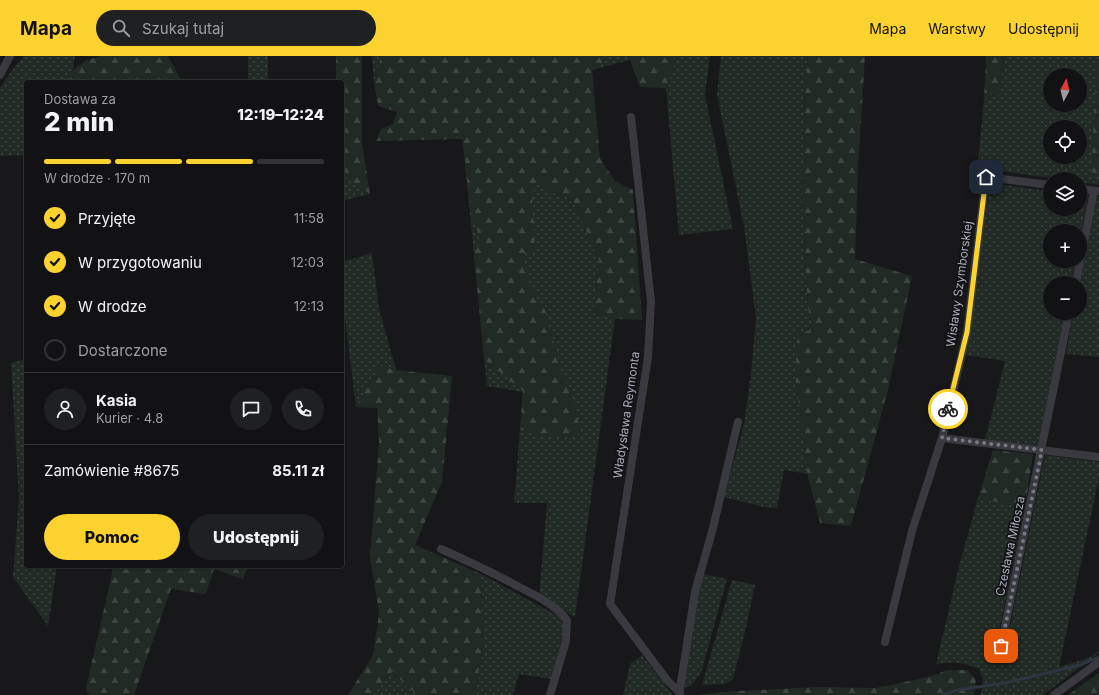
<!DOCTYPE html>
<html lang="pl">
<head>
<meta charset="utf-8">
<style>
  :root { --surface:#121214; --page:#1f2022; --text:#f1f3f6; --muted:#9c9ea0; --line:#313234; --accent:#fbd22e }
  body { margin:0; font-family:Inter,sans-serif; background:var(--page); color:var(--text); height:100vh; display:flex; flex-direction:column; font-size:15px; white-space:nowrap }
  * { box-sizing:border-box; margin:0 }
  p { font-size:13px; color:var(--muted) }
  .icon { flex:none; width:22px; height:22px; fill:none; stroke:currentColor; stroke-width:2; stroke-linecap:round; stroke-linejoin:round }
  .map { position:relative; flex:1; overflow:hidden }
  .sheet { position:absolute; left:24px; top:24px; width:320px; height:488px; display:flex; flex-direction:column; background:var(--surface); border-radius:4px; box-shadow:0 1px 3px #0004,0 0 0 1px var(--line) }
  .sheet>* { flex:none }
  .needle { width:26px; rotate:7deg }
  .fabs { position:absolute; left:1043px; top:12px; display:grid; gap:8px }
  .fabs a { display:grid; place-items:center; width:44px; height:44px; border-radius:50%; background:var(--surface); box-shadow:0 1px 3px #0004,0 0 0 1px var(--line); font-size:20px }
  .pin { position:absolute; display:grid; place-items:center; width:34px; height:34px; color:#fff; margin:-17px; border-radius:8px; box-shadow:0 2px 6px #0006 }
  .courier { position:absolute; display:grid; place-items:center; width:40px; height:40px; margin:-20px; border:3px solid #fbd22e; border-radius:50%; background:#fff; color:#222; box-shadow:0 1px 5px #0007 }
  .overview em { font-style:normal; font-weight:800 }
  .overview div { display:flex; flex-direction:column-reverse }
  .overview { display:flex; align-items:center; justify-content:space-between; height:68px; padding:0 20px }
  h1 { font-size:26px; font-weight:800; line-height:30px }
  .bar { display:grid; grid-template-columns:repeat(4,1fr); gap:6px 4px; align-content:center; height:48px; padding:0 20px }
  .bar i { height:5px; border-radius:3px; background:var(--line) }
  .bar .current { background:var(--accent) }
  .bar p { grid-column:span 4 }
  .line { display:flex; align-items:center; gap:10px; padding:0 20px; border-top:1px solid var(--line) }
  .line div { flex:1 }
  .round { display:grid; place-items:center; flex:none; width:42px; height:42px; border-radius:21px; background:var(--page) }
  ol { padding:0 20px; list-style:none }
  li { display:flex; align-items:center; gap:12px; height:44px }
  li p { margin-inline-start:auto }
  li .icon { padding:4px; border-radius:50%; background:var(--accent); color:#111; stroke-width:4 }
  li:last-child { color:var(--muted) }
  li i { width:22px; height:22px; border:2px solid var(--line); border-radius:50% }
  .action { display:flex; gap:8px; margin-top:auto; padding:8px 20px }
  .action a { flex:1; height:46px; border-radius:24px; background:var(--accent); color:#111; font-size:16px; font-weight:800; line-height:46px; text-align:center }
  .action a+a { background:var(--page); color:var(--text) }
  header { display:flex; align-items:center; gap:24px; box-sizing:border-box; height:56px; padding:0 20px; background:var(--accent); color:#111 }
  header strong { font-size:19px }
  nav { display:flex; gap:22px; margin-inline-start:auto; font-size:14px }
  .search { width:280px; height:36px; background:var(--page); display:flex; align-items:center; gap:10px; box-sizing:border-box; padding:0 14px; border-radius:22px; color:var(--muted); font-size:15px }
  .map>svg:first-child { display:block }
</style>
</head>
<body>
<header>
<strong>Mapa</strong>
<div class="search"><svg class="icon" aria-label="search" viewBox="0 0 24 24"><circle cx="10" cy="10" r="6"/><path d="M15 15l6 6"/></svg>Szukaj tutaj</div>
<nav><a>Mapa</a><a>Warstwy</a><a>Udostępnij</a></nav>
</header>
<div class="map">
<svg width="1099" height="639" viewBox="0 0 1099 639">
  <defs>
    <pattern id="grass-dots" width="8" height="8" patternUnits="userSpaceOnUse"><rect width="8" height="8" fill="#212a24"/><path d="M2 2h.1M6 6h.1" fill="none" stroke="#3e4642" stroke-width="1.8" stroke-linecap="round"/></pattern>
    <pattern id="forest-firs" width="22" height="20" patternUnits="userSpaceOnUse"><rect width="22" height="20" fill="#212a24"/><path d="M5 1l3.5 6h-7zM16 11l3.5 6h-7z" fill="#3e4642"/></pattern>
  </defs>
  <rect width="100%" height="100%" fill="#18181a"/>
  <!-- grass -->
  <path fill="url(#grass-dots)" fill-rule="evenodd" d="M24,0H75L73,14L65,21V26H26V99L0,100V32L12,14Z
    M248,0H268V26H248Z
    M372,0H381L374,27Z
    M415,0H631L630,4L592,14L593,31L551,136L565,139L573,145L599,204L594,257L615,263L575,561L539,542L547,447H514L523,336L487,330L460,57Z
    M674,0H710L705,39L733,173L679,179L666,32L675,7Z
    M721,0H808L805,31L802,137L808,252L813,274L795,318L808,418L784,414L777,452L764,451L724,441L744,368L751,317L756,262L744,171L717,38Z
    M1004,0H1099V129L1080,126V123H1059L991,114L977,116L984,43L1000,37ZM1050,19H1080V49H1050ZM1050,71H1080V101H1050Z
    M342,119L370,138L342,145Z
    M990,127L1050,135V153H1080V140L1088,141L1080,181V175H1050V205H1075L1071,227H1050V257H1065L1038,389L985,384L1005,305L966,299Z
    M1099,140V301L1066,298L1073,257H1080V227L1095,143Z
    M372,197L379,252L396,314L380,310L356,351L342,237V206Z
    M26,303V510H57L48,570L13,521L19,443L11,307Z
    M1045,399L1099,406V422L1059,611L1091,601L1099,595V597L1043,639H981L983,623L979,613C962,606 954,605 936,608L959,510L978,442L1025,452L995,594L1005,595Z
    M481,518L560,561L565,571L551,623L519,618L513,639H475L483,592Z
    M704,518L727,523L701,617L691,630L684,632L697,538Z
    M732,524L755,529L746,572L733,623L725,628L702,629Z
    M642,599L673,639H623L630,608Z
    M391,616L417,639H373Z"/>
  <!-- forest -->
  <path fill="url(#forest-firs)" d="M100,0H168L182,26H65V21L85,5Z
    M336,0H362V86L370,138L342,119V26H336Z
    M381,0H603L601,11L592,14L600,102L615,125L633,134L642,264L615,263L594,257L599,204L573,145L565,139L551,136L536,124L532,147L535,194L523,198L531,233L544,251L562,316L572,339L581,378L541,381L520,373L523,335L484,303L474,199L480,182L470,153L463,83L376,85L381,73L393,68L397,56L378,50L374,27Z
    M631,0H674L675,7L666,32L640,31L630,4Z
    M808,0H865L858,114L855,203L912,220L888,334L851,470L820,467L808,421L795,318L798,277L813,274L808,252L802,137L805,31Z
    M986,0H1004L1000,37L984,43Z
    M1099,0V110L1095,128L1091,110L1097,13Z
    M380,310L396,314L452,320L442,426L415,489L481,518L483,589L475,639H417L392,616L373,639H348L373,599L379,557L370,501L379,386L377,352L356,351Z
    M993,394L1033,398L1025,452L978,442Z
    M113,510H248L243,523L214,513L206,538L171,533L134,639H89L86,632L111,522Z
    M947,614H967L976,623L974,639H696L736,635L819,631L876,632L929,621Z
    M1099,617V639H1068Z"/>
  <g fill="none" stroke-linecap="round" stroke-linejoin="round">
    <!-- stream -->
    <path stroke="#2d353f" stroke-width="3" d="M942,639L957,634L1005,627L1080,609L1099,601"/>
    <!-- street -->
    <path stroke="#39393f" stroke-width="8" d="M0,19L10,0
      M631,61L651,246L648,301L610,548L667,624L680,637
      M1080,133L1098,135
      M1080,205L1094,135
      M1076,227L1080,205
      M942,382L1099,401
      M441,493C468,505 494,517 519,531C537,540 554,548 567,564L566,585L550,639
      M885,586L912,475L942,382L967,276L986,121L1050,129
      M1001,590L1069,257
      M679,639L695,536L713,472L738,366
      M1054,639L1099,606"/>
  </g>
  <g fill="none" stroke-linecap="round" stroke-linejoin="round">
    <!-- done -->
    <path stroke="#767882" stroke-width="4" stroke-dasharray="0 7.2" d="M948,353L942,382L1042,394L1001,590"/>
    <!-- route -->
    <path stroke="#fbd22e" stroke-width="5" d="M948,353L967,276L986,121"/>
  </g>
  <g text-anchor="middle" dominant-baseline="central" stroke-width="3.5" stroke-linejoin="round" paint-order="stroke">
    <!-- street labels -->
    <g font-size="12" fill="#a9acba" stroke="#131315">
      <text transform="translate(959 228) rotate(-82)">Wisławy Szymborskiej</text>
      <text transform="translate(626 359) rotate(-82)">Władysława Reymonta</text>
      <text transform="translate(1010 490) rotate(-78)">Czesława Miłosza</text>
    </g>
  </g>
</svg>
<div class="fabs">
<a><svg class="needle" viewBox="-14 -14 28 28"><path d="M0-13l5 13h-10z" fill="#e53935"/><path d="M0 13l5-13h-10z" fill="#9c9ea0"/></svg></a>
<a><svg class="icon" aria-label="locate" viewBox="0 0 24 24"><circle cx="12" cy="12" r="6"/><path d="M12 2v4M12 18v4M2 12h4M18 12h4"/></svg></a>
<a><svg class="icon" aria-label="layers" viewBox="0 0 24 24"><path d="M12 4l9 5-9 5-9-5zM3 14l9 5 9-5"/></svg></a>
<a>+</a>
<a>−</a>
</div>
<div class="pin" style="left:1001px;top:590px;background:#ea580c"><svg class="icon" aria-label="bag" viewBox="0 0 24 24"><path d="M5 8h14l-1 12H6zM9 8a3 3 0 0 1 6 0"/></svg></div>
<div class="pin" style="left:986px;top:121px;background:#1f2937"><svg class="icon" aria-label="home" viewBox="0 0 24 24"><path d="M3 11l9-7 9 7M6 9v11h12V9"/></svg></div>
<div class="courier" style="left:948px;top:353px"><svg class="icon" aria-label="bike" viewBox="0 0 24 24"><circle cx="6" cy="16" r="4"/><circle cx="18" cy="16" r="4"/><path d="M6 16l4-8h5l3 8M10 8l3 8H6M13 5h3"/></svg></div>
<section class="sheet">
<div class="overview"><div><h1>2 min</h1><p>Dostawa za</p></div><em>12:19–12:24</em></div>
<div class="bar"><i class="current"></i><i class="current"></i><i class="current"></i><i></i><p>W drodze · 170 m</p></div>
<ol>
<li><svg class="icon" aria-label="check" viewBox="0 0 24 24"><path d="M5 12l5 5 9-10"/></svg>Przyjęte<p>11:58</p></li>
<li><svg class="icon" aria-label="check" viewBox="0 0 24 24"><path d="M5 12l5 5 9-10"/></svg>W przygotowaniu<p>12:03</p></li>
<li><svg class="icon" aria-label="check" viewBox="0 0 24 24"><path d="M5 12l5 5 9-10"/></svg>W drodze<p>12:13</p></li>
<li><i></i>Dostarczone</li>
</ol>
<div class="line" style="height:72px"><a class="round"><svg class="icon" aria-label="person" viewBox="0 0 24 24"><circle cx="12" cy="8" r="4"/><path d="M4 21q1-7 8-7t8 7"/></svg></a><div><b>Kasia</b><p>Kurier · 4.8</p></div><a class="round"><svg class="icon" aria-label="chat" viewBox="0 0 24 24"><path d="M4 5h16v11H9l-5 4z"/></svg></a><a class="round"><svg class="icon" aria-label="phone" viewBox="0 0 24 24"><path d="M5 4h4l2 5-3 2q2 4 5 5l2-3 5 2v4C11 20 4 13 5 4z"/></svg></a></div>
<div class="line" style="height:52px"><div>Zamówienie #8675</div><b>85.11 zł</b></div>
<div class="action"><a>Pomoc</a><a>Udostępnij</a></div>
</section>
</div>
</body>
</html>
